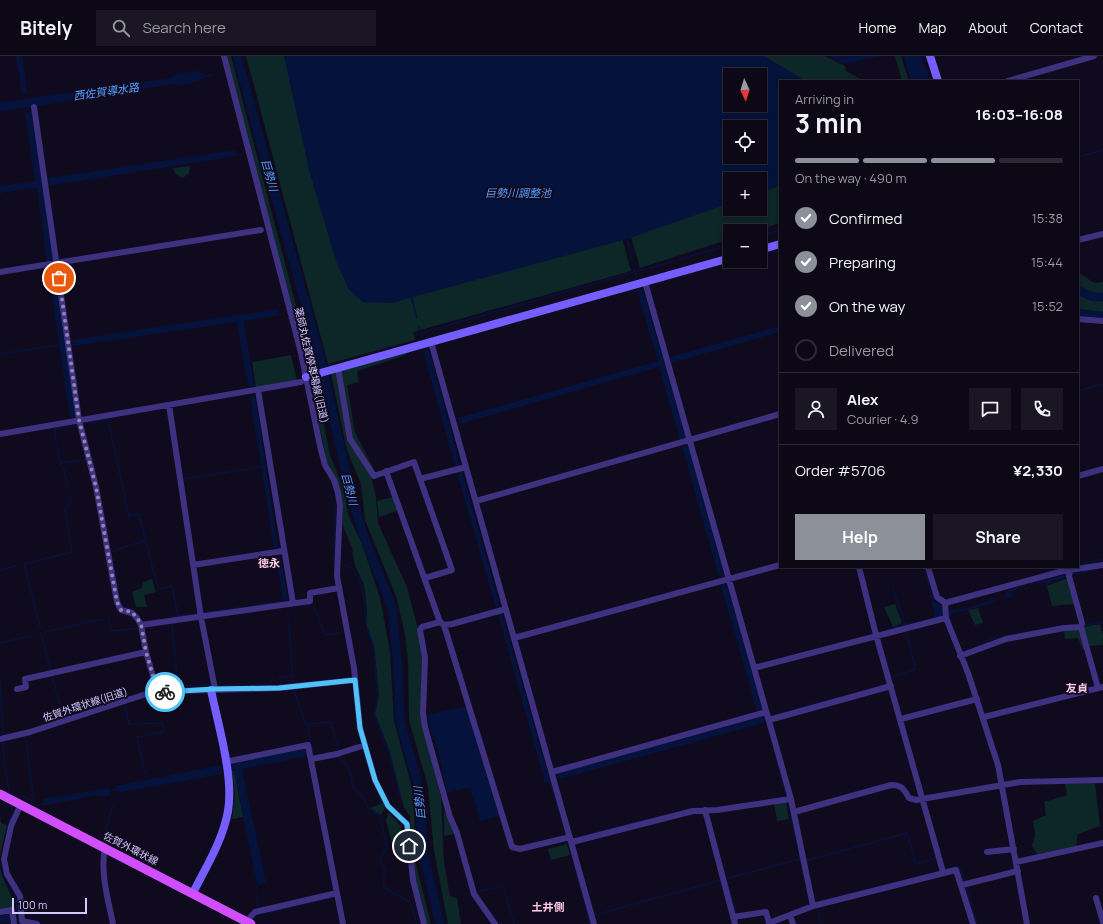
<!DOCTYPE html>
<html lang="en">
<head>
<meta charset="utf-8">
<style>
  :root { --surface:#0c0816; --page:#1a1623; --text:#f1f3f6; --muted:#9a9aa1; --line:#2c2935; --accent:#8c9099 }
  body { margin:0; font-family:Manrope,"Noto Sans JP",sans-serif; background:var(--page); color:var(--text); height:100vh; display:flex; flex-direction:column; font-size:15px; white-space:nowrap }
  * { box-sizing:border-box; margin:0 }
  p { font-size:13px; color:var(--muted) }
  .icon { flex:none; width:22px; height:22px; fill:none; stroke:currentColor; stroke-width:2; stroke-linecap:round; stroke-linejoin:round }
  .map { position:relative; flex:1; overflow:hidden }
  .drawer { position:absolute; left:779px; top:24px; width:300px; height:488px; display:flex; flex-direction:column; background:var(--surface); border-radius:0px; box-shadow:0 2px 6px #0003,0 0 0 1px var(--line) }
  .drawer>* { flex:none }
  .needle { width:26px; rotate:176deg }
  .controls { position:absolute; left:723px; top:12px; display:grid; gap:8px }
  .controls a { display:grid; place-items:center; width:44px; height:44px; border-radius:0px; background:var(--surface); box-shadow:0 2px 6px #0003,0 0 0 1px var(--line); font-size:20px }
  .scale { position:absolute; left:12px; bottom:10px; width:75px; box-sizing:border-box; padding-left:4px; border:2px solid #d3c7ff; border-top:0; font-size:11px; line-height:14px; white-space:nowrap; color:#d3c7ff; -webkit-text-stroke:3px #100a1e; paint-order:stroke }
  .pin { position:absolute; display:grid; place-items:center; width:34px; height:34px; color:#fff; margin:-17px; border:2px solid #fff; border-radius:50%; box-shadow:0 1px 4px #0007 }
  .courier { position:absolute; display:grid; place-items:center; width:40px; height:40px; margin:-20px; border:3px solid #4fc3f7; border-radius:50%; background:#fff; color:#222; box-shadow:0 1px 5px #0007 }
  .summary em { font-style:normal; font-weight:700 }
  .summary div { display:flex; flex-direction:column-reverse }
  .summary { display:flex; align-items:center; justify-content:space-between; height:68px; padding:0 16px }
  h1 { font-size:26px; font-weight:700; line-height:30px }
  .bar { display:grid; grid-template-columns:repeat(4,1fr); gap:6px 4px; align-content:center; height:48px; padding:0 16px }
  .bar i { height:5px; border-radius:3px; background:var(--line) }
  .bar .current { background:var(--accent) }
  .bar p { grid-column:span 4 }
  .line { display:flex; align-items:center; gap:10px; padding:0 16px; border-top:1px solid var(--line) }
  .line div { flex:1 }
  .round { display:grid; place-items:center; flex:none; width:42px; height:42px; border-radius:0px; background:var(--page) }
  ol { padding:0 16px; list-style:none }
  li { display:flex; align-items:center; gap:12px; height:44px }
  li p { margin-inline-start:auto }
  li .icon { padding:4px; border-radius:50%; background:var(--accent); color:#fff; stroke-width:4 }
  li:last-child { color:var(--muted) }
  li i { width:22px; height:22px; border:2px solid var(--line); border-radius:50% }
  .cta { display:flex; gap:8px; margin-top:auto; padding:8px 16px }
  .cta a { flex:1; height:46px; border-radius:0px; background:var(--accent); color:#fff; font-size:16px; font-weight:700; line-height:46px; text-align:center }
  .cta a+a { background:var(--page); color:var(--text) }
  header { display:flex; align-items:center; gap:24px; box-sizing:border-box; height:56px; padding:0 20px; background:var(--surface); border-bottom:1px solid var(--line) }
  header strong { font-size:19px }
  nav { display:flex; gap:22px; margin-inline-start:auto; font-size:14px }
  .search { width:280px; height:36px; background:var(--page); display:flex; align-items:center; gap:10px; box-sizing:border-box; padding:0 14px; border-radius:0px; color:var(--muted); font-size:15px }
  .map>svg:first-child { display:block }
</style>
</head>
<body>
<header>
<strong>Bitely</strong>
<div class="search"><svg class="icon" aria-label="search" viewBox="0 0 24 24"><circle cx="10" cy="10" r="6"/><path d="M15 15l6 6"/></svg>Search here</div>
<nav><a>Home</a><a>Map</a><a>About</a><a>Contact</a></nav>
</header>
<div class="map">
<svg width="1103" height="868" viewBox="0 0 1103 868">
  <rect width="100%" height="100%" fill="#100a1e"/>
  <!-- green -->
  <path fill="#0d2628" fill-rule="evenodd" d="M225,0H231L312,311L330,399L344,434L348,458L362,488L380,542L390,595L394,665L414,739L415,796L417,813L431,868H426L413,816L410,760L404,752L389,693L375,658L379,640L374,589L366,569L367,554L364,528L355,510L352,492L343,470L342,445L336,423L327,405L307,313Z
    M246,0H289L730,101H760V71L730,49H760L780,56V167L755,175H730V183L640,212L631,181L616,159L631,215L413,276L415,284L328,308ZM730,123H760V153H730Z
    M745,0H825L845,10L846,15L864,25H780V32L744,9Z
    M895,0H901L909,25H902Z
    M190,110L189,117L183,122L176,119L173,112Z
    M1078,216L1094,227L1103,226V238H1093L1078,231Z
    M1078,238L1094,245L1103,244V256L1078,253Z
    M411,295L403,300L357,315L359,326L347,329L355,376L375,416L371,420L376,442L378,467L407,531L417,569L422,605L421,662L441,741L444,806L450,840L457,842L461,868H448L434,795L428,731L409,664L408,605L405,578L396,540L365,464L361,428L347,394L331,318Z
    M291,299L297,324L256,332L252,306Z
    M393,441L397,455L379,461L377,445Z
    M1068,522L1074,548L1052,550L1047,530Z
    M152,523L156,536L144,539L147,551H136L132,536L142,532L143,526Z
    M895,548L902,567L893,571L884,551Z
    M978,552L983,567L975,569L968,554Z
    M1100,568L1103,578V589L1089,590L1083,571Z
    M1080,573L1085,593L1083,594L1078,582L1065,583L1064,574Z
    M232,715H234L243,761L232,763L235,738Z
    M1095,727L1100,770L1078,778L1076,790L1037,798L1032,790L1035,779L1033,765L1046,759L1044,746L1067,739L1065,728Z
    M786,745L789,763L777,765L774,747Z
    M383,747L386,751L381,759L370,752Z
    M444,754L454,778L444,780Z
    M388,756L401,770L402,786L392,787L386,765Z
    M0,761L1,767L7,769L0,799Z
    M567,788L570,799L551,804L548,793Z
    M0,811C2,826 13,836 14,852L0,854Z"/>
  <!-- water -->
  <path fill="#05133c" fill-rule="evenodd" d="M16,0H22L27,37L22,38Z
    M284,0H764L806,25H780V130L760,137V123H730V147L627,183L391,247L363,246L349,234L336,205L309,114ZM730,19H760V49H730ZM730,71H760V101H730Z
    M829,0H880L844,8Z
    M904,0H922L930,25H911Z
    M197,15L204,19L211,18L212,20C199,22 189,32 173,28L38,50L37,47L29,48V45L37,44V41L171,22L176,18Z
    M15,45L16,47L23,46L24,49L16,50V52L0,55V47Z
    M31,56L54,204L47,206L37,132L0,137V130L35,125L25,57Z
    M236,94L237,100L49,130L48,122Z
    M55,210L76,361L70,362L48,211Z
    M643,233L686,382L680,384L659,311L460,368L458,362L658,305L637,234Z
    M278,253L280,259L244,265L254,330L248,331L237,266L73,290L72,284Z
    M1078,253L1103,256V262L1080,261Z
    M780,270V276L671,307L670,301Z
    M429,293L460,409L455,410L423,295Z
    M255,339L278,491L274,492L250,340Z
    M688,389L724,519L719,521L682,390Z
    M462,415L500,550L496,552L457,417Z
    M276,500H280L288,543L283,544Z
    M1067,518V521L1051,526L1046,530L1045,527C1034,528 1019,529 1011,537L1012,541L1005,542L1004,541L1008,534Z
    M727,528L763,654L757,655L721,530Z
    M996,542L997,544C984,551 967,554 953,557L950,561L943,559L940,562L878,576L905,567L907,568L933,562L935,557L932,549L933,545L942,550L943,557H948L949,554L968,552Z
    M502,557L550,725L545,727L498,558Z
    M467,650L500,760L480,765L470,731L447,737L438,694L429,670L428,659Z
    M765,660L767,666L560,723L558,717Z
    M306,693L307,700L242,713L266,827L257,828L234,715H232L231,707Z
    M221,709L222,718L117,737L115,730Z
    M109,732L111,739L99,741L97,739L43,750V743Z
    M10,858L11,866L0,867V860Z"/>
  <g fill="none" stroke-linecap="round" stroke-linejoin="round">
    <!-- stream -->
    <path stroke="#05133c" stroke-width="1.5" d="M1078,101L1103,94
      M760,180L780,174
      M627,183L632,203
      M633,209L637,223
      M411,240L417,262
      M419,271L421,277
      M422,282L421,277L730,189
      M0,298L59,289
      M1078,335L1103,328
      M83,368L108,364L129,460L139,458L158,533L172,530L178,560
      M78,369L54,373L60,407L87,404
      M60,408L64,413L68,433
      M184,423L261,411
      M329,439L335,450L334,507
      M113,495L146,484
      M344,508L354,513L362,529L366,554V569L373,589L378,640L374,660L388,693L401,743
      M1078,508L1103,503
      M924,511L933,545
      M0,514L16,510
      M115,515L116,522
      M1070,519L1098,513
      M892,530L905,568
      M119,544L123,551L134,554
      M297,550L313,548L325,579L341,577
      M203,557L286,545
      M288,557L293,627
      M172,561L197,558
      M949,561L953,572
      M108,562L112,575L138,572
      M172,567L178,630
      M1083,569L1103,567
      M40,571L24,508L72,496L65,453L71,445L70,440
      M45,576L102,563
      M41,577L51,615
      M1020,578L1061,570
      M0,587L34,579
      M981,590L991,582L1012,579
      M52,619L63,662
      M892,621L916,613L906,575
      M278,622L291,620
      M0,625L3,680
      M255,628H270L272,622
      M220,629L246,628
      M161,634L178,630L209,629
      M294,635C298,644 302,662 307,668L331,666L339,696
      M125,648L129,668L162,667L164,676L137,681L145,717
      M771,660L826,645
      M57,664L133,639
      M307,668L313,696H311
      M3,684L4,706L10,739
      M339,700L341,706L346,707L352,724V730L363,741L369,753L380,760L387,793L381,801L382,809L385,814L383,826L384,831L411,847L417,868
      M776,701L787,740
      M550,725L559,755
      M108,735L116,734
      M22,740L34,746L25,681
      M769,743L787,741
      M788,746L792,759
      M38,749L44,747
      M694,752L704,751
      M791,760L803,816
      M9,767L12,756L11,747
      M579,781L649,763
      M104,783L113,748
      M805,805L907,777L916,808L936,802
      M574,806L590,868
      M2,810C3,823 13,830 16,842C18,851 15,859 19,868
      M945,813L959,810L964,826
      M725,823L800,803
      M726,823L736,858
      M102,829L103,835
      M966,830L977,868
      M477,836L503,830L514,868
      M258,852L256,831L261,827
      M817,852L821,868
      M595,859L721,824
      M737,862L738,868
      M260,864L258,859L334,841
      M238,868H240"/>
    <!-- river -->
    <path stroke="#05133c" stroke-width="9" d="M237,0L320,301L349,431L365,484L392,551L398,613L400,665L417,725L424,800L440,868
      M0,51L40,45
      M1078,234L1093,241H1103"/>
    <!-- street -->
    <path stroke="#3d3180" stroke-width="6" d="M224,0L301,297L320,390L325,409L334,424L338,437L340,450L337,520L354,612L360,672L375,724L388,750L407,768L413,824L424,868
      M1008,25L1094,0
      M34,51L79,364L96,431L117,546L121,554L132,557L137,562L141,569L146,596L158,637
      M1078,184L1103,178
      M0,216L261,174
      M645,226L791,743L813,850
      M1078,263L1103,265
      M431,286L594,868
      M338,312L350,383L374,420L414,406L420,423L466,411
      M258,334L293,547
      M169,349L201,561L215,633
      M0,378L301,326
      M386,415L440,566L444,569L452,568L506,553
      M1078,420L1103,413
      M420,423L452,514L425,522
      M476,445L780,358
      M193,509L283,495
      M859,511L876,579L943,816
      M928,511L937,541L945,547
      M1070,514L1069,520L1082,567L1081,571
      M945,547L946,562L968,617L998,709L1027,868
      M945,547L1063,515L1103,509
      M440,566L422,571L420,574L425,602L423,657L425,671L450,761L457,777L474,838L495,868
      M141,569L310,545V537L339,532
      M444,569L512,791L520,793L570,781
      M514,582L780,509
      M960,600L1006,583L1064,572L1081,571L1098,632
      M754,612L946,562
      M17,633L26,631L25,623L146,596
      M984,661L1103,631
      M901,663L977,643
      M769,664L891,630
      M0,683L30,676L143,639L176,635L279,632L355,624
      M311,703L337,698L365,689
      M225,706L308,689L343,868
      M552,716L766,656
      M21,748L11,770L4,803L7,818L20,840L22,865L37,868
      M705,754L735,868
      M794,756L891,729C903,729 904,734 909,742L916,744L1020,726L1103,724
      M572,786L693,755L717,754L791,743
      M105,791C100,817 108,843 113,868
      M987,796L1014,793
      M1016,806L1103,787
      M962,829L1018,815
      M1096,842L1103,866
      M0,856L12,854L14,868
      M790,859L793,868
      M733,861L766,856L769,867L813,850L956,814L973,868
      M244,868L255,856L337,837"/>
    <!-- secondary -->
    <path stroke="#745eff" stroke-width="8" d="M930,0L938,25
      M760,194L780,188
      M306,321L730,202
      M193,837C206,811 223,784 228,755C234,720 218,669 211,634"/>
    <!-- primary -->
    <path stroke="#d14eff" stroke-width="9" d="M0,738L251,868"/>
  </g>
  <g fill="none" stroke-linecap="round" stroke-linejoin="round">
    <!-- done -->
    <path stroke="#8f85b0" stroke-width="4" stroke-dasharray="0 7.2" d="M59,222L79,364L96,431L117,546L121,554L132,556L137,562L141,568L146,596L158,637L165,636"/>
    <!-- route -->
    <path stroke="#4fc3f7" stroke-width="5" d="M165,636L214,633L279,632L355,624L360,672L375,724L388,750L407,768L409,790"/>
  </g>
  <g text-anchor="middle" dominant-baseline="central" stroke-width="4" stroke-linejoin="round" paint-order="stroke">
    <!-- street labels -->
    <g font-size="10" fill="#d3c7ff" stroke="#100a1e">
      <text transform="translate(312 309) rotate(77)">薬師丸佐賀停車場線(旧道)</text>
      <text transform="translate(85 648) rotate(-18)">佐賀外環状線(旧道)</text>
      <text transform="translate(131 792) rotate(27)">佐賀外環状線</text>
    </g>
    <!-- water labels -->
    <g font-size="11" font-style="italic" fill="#559dff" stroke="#100a1e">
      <text transform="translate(106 35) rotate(-8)">西佐賀導水路</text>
      <text transform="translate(270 119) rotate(74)">巨勢川</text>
      <text x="518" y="136">巨勢川調整池</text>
      <text transform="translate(350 433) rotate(75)">巨勢川</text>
      <text transform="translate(419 747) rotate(-96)">巨勢川</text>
    </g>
    <!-- neighbourhood labels -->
    <g font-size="11" font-weight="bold" fill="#ffc9e5" stroke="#100a1e">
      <text x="269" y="506">徳永</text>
      <text x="1077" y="631">友貞</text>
      <text x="548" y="850">土井側</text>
    </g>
  </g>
</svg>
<div class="controls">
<a><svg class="needle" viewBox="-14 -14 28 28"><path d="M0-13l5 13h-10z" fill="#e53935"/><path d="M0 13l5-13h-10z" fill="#9a9aa1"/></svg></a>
<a><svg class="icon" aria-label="locate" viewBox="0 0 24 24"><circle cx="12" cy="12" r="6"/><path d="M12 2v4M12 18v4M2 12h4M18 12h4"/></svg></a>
<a>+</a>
<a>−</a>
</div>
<div class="scale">100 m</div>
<div class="pin" style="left:59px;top:222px;background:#ea580c"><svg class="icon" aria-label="bag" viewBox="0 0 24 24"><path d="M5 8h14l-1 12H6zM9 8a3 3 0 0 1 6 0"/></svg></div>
<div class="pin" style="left:409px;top:790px;background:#1f2937"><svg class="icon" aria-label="home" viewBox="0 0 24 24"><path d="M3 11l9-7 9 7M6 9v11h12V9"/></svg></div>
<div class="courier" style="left:165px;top:636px"><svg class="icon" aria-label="bike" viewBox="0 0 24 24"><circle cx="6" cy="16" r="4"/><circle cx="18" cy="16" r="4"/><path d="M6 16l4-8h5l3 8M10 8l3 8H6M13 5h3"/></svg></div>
<section class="drawer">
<div class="summary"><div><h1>3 min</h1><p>Arriving in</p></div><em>16:03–16:08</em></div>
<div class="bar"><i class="current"></i><i class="current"></i><i class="current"></i><i></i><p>On the way · 490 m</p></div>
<ol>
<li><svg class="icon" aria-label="check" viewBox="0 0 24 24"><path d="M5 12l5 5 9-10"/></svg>Confirmed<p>15:38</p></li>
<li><svg class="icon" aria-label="check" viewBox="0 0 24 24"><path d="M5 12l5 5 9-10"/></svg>Preparing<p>15:44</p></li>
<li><svg class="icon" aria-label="check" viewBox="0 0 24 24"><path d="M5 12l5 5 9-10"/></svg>On the way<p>15:52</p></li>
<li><i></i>Delivered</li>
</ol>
<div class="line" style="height:72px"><a class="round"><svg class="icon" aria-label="person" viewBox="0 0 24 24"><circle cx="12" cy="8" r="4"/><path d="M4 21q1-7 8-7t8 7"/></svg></a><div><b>Alex</b><p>Courier · 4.9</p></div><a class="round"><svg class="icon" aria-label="chat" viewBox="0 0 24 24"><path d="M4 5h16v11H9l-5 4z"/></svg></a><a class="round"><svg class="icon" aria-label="phone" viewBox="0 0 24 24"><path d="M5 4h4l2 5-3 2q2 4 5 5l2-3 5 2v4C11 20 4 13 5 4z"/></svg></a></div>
<div class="line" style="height:52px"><div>Order #5706</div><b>¥2,330</b></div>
<div class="cta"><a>Help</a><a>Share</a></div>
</section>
</div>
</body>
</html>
